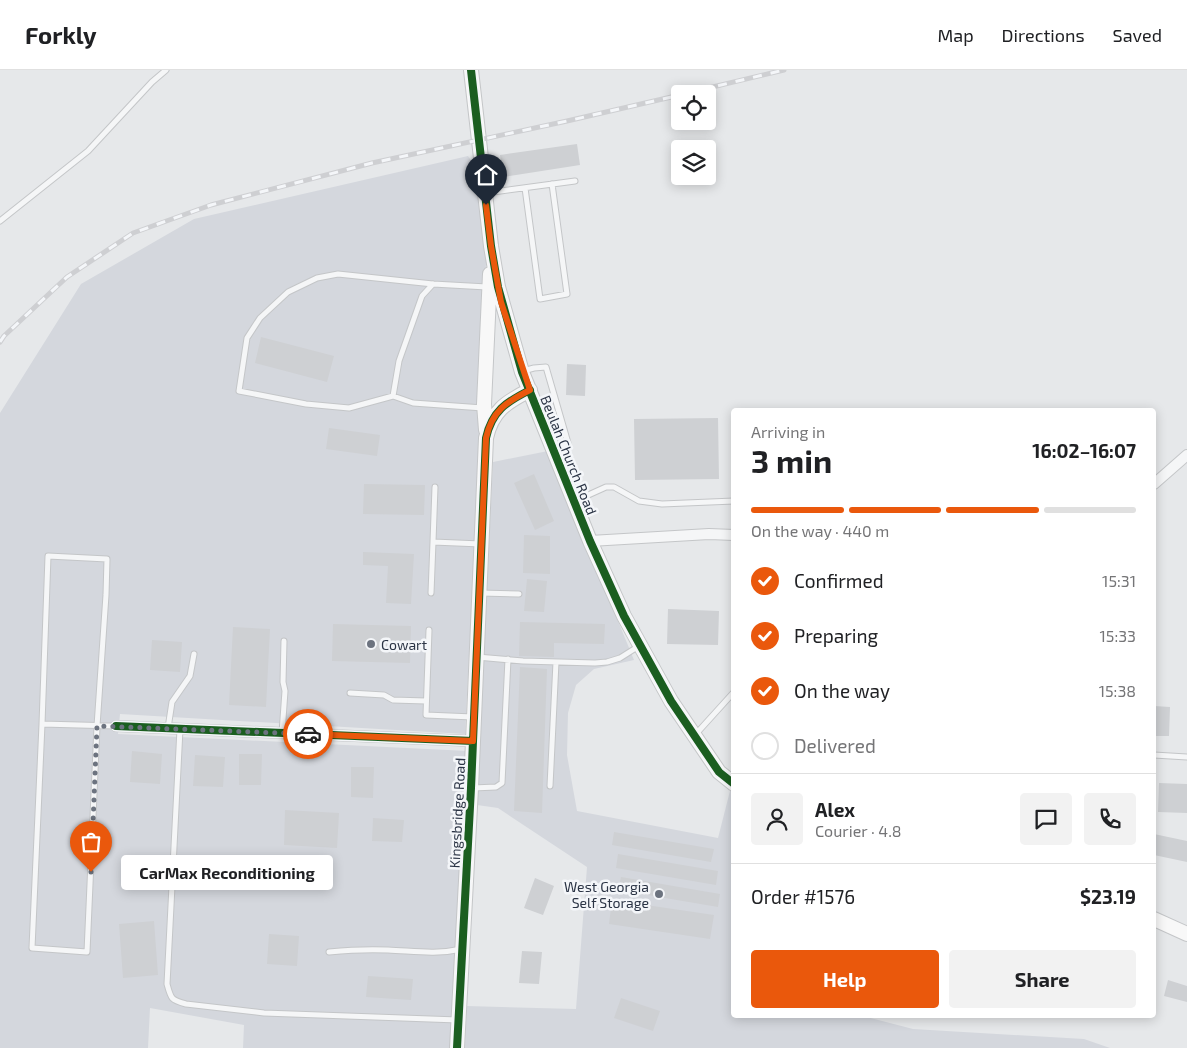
<!DOCTYPE html>
<html lang="en">
<head>
<meta charset="utf-8">
<style>
  :root { --surface:#fff; --page:#f2f2f2; --text:#202124; --muted:#757577; --line:#e0e0e0; --accent:#ea580c }
  body { margin:0; font-family:"Exo 2",sans-serif; background:var(--page); color:var(--text); height:100vh; display:flex; flex-direction:column; font-size:19px; white-space:nowrap }
  * { box-sizing:border-box; margin:0 }
  p { font-size:16px; color:var(--muted) }
  .icon { flex:none; width:28px; height:28px; fill:none; stroke:currentColor; stroke-width:2; stroke-linecap:round; stroke-linejoin:round }
  .map { position:relative; flex:1; overflow:hidden }
  .panel { position:absolute; left:731px; top:338px; width:425px; height:610px; display:flex; flex-direction:column; background:var(--surface); border-radius:5px; box-shadow:0 2px 12px #0003 }
  .panel>* { flex:none }
  .controls { position:absolute; left:671px; top:15px; display:grid; gap:10px }
  .controls a { display:grid; place-items:center; width:45px; height:45px; border-radius:5px; background:var(--surface); box-shadow:0 2px 12px #0003; font-size:25px }
  .pin { position:absolute; display:grid; place-items:center; width:42px; height:42px; color:#fff; margin:-51px -21px; border-radius:50% 50% 50% 0; rotate:-45deg; box-shadow:0 0 5px #0007 }
  .pin .icon { rotate:45deg }
  .courier { position:absolute; display:grid; place-items:center; width:50px; height:50px; margin:-25px; border:4px solid #ea580c; border-radius:50%; background:#fff; color:#222; box-shadow:0 1px 6px #0007 }
  .bubble { position:absolute; height:35px; border-radius:5px; background:var(--surface); box-shadow:0 2px 12px #0003; font-size:16px; font-weight:700; line-height:35px; text-align:center }
  .summary em { font-style:normal; font-weight:700 }
  .summary div { display:flex; flex-direction:column-reverse }
  .summary { display:flex; align-items:center; justify-content:space-between; height:85px; padding:0 20px }
  h1 { font-size:32px; font-weight:700; line-height:38px }
  .bar { display:grid; grid-template-columns:repeat(4,1fr); gap:8px 5px; align-content:center; height:60px; padding:0 20px }
  .bar i { height:6px; border-radius:4px; background:var(--line) }
  .bar .selected { background:var(--accent) }
  .bar p { grid-column:span 4 }
  .line { display:flex; align-items:center; gap:12px; padding:0 20px; border-top:1px solid var(--line) }
  .line div { flex:1 }
  .round { display:grid; place-items:center; flex:none; width:52px; height:52px; border-radius:5px; background:var(--page) }
  ol { padding:0 20px; list-style:none }
  li { display:flex; align-items:center; gap:15px; height:55px }
  li p { margin-inline-start:auto }
  li .icon { padding:5px; border-radius:50%; background:var(--accent); color:#fff; stroke-width:4 }
  li:last-child { color:var(--muted) }
  li i { width:28px; height:28px; border:2px solid var(--line); border-radius:50% }
  .primary-button { display:flex; gap:10px; margin-top:auto; padding:10px 20px }
  .primary-button a { flex:1; height:58px; border-radius:5px; background:var(--accent); color:#fff; font-size:20px; font-weight:700; line-height:58px; text-align:center }
  .primary-button a+a { background:var(--page); color:var(--text) }
  header { display:flex; align-items:center; gap:30px; box-sizing:border-box; height:70px; padding:0 25px; background:var(--surface); border-bottom:1px solid var(--line) }
  header strong { font-size:24px }
  nav { display:flex; gap:28px; margin-inline-start:auto; font-size:18px }
  .map>svg:first-child { display:block }
</style>
</head>
<body>
<header>
<strong>Forkly</strong>
<nav><a>Map</a><a>Directions</a><a>Saved</a></nav>
</header>
<div class="map">
<svg width="1187" height="978" viewBox="0 0 1187 978">
  <rect width="100%" height="100%" fill="#e6e8ea"/>
  <!-- built -->
  <path fill="#d4d7dd" d="M468,86L478,101L486,192L478,408L465,664L120,644L118,664L468,681L451,978H243L244,955L150,938L148,978H0V343L81,214L194,149Z
    M548,381L634,590L594,599L576,615L568,643L567,685L577,741L718,768L731,717L734,719V945H859L913,959L1084,969L1110,978H465L467,936L576,939L587,797L498,738L477,735L493,392Z"/>
  <!-- building -->
  <path fill="#ced0d3" d="M577,74L580,95L504,107L500,85Z
    M261,267L334,286L327,312L255,293Z
    M567,294L586,295L585,326L566,325Z
    M718,348L719,409L635,410L634,349Z
    M329,358L380,365L377,386L326,379Z
    M534,404L554,451L535,460L514,413Z
    M364,414L425,415L424,445L363,444Z
    M524,465L550,466V504L523,503Z
    M363,482L414,484L411,534L386,533L388,496L363,495Z
    M527,509L547,511L544,542L524,541Z
    M668,539L719,541L718,575L667,574Z
    M520,552L605,554L604,574L554,573V587L519,586Z
    M333,554L411,556L410,593L332,591Z
    M233,557L270,559L266,637L229,635Z
    M152,570L182,572L180,602L150,600Z
    M520,597L547,599L542,743L514,741Z
    M1154,636L1170,637L1169,666H1154Z
    M132,681L162,684L160,714L130,712Z
    M239,684H262L261,715H239Z
    M195,685L225,687L223,717L193,716Z
    M351,697H374L373,728L351,727Z
    M1159,713L1187,714V743L1158,742Z
    M285,740L339,743L337,778L284,775Z
    M373,748L404,750L402,772L372,771Z
    M614,762L714,779L711,792L612,775Z
    M1154,764L1187,771V792L1154,785Z
    M618,784L718,801L716,815L616,798Z
    M621,807L720,824L718,837L618,820Z
    M535,808L554,816L543,845L524,838Z
    M612,830L714,845L710,869L609,854Z
    M154,851L158,905L123,908L119,854Z
    M269,864L299,866L297,896L267,894Z
    M522,881L542,882L539,914L519,913Z
    M368,906L413,909L411,930L366,927Z
    M1168,910L1187,916V932L1164,926Z
    M621,928L660,941L653,961L614,948Z"/>
  <g fill="none" stroke-linecap="round" stroke-linejoin="round">
    <!-- lane casing -->
    <g stroke="#c4c6c8" stroke-width="7">
      <path id="lane" d="M525,118L540,229L567,224L552,114
        M486,123L575,111
        M0,151L88,81L152,12L166,0
        M433,214L422,226L399,291L393,326L349,338L306,334L239,321L247,268L260,248L288,222L317,208L338,204L433,214L487,217
        M523,301L534,298L546,297L568,373L556,379
        M393,326L413,333L483,338
        M435,417L433,472L481,474
        M575,431L606,417H614L639,431L662,434L734,431
        M431,523L433,472
        M480,523L519,524
        M429,560L426,645L473,647
        M477,587L523,591L595,593L607,592L620,588L639,576
        M350,623L384,625L393,630L426,631
        M42,654L48,486L107,489L106,525L97,656L87,882L32,878L42,654L116,656
        M168,658L172,632L190,606L194,584
        M180,659L167,914C171,929 171,930 186,934L264,943L458,950
        M282,663L285,621L283,612L284,571
        M695,665L734,622
        M1154,685L1187,687
        M550,716L556,592
        M473,718L496,717L502,713L508,589
        M329,882C349,880 368,879 388,880C414,881 435,885 462,879"/>
    </g>
    <!-- street casing -->
    <g stroke="#c4c6c8" stroke-width="12">
      <path id="street" d="M1154,414L1187,385
        M590,471L709,464L734,465
        M116,656L473,671"/>
    </g>
    <!-- secondary casing -->
    <g stroke="#c4c6c8" stroke-width="16">
      <path id="secondary" d="M471,0L491,176L498,217L522,302L590,471L624,546L671,631L719,702L734,714
        M486,360L484,334L490,204
        M1154,849L1187,864
        M457,978L471,718L486,368C492,341 506,332 530,320"/>
    </g>
    <!-- lane -->
    <use href="#lane" stroke="#f5f6f7" stroke-width="5"/>
    <!-- street -->
    <use href="#street" stroke="#f5f6f7" stroke-width="10"/>
    <!-- secondary -->
    <use href="#secondary" stroke="#f8f8f8" stroke-width="14"/>
    <!-- rail casing -->
    <g stroke="#cecfd2" stroke-width="5">
      <path id="rail" d="M683,24L784,0
        M0,272L4,266L67,207L133,163L211,135L372,93L567,51L680,25"/>
    </g>
    <!-- rail -->
    <use href="#rail" stroke="#f4f6f9" stroke-width="3" stroke-dasharray="9" stroke-linecap="butt"/>
    <!-- cycleway casing -->
    <g stroke="#f4f6f9" stroke-width="11">
      <path id="cycleway" d="M471,0L491,176L498,217L522,302L590,471L624,546L671,631L719,702L734,714
        M116,656L473,671
        M457,978L471,718L486,368C492,341 506,332 530,320"/>
    </g>
    <!-- cycleway -->
    <use href="#cycleway" stroke="#1b5e20" stroke-width="8"/>
  </g>
  <g fill="none" stroke-linecap="round" stroke-linejoin="round">
    <!-- done -->
    <path stroke="#6c737f" stroke-width="5" stroke-dasharray="0 9" d="M91,802L97,656L308,664"/>
    <!-- route -->
    <path stroke="#ea580c" stroke-width="6" d="M308,664L473,671L486,368C492,341 506,332 530,320L501,232L491,176L486,135"/>
  </g>
  <!-- markers -->
  <g fill="#6c737f" stroke="#f4f6f9" stroke-width="2">
    <circle cx="371" cy="574" r="5"/>
    <circle cx="659" cy="824" r="5"/>
  </g>
  <g text-anchor="middle" dominant-baseline="central" stroke-width="5" stroke-linejoin="round" paint-order="stroke">
    <!-- street labels -->
    <g font-size="14" fill="#2b3445" stroke="#f4f6f9">
      <text transform="translate(569 385) rotate(68)">Beulah Church Road</text>
      <text transform="translate(457 743) rotate(-87)">Kingsbridge Road</text>
    </g>
    <!-- poi labels -->
    <g font-size="14" fill="#2b3445" stroke="#f4f6f9" text-anchor="start">
      <text x="381" y="574">Cowart</text>
      <text x="649" y="816" text-anchor="end">West Georgia<tspan x="649" dy="16">Self Storage</tspan></text>
    </g>
  </g>
</svg>
<div class="controls">
<a><svg class="icon" aria-label="locate" viewBox="0 0 24 24"><circle cx="12" cy="12" r="6"/><path d="M12 2v4M12 18v4M2 12h4M18 12h4"/></svg></a>
<a><svg class="icon" aria-label="layers" viewBox="0 0 24 24"><path d="M12 4l9 5-9 5-9-5zM3 14l9 5 9-5"/></svg></a>
</div>
<div class="pin" style="left:91px;top:802px;background:#ea580c"><svg class="icon" aria-label="bag" viewBox="0 0 24 24"><path d="M5 8h14l-1 12H6zM9 8a3 3 0 0 1 6 0"/></svg></div>
<div class="pin" style="left:486px;top:135px;background:#1f2937"><svg class="icon" aria-label="home" viewBox="0 0 24 24"><path d="M3 11l9-7 9 7M6 9v11h12V9"/></svg></div>
<div class="courier" style="left:308px;top:664px"><svg class="icon" aria-label="car" viewBox="0 0 24 24"><path d="M5 17H2v-5l4-1 3-4h7l3 4 3 1v5h-3M9 17h6M6 11h13"/><circle cx="7" cy="17" r="2"/><circle cx="17" cy="17" r="2"/></svg></div>
<div class="bubble" style="left:121px;top:785px;width:212px">CarMax Reconditioning</div>
<section class="panel">
<div class="summary"><div><h1>3 min</h1><p>Arriving in</p></div><em>16:02–16:07</em></div>
<div class="bar"><i class="selected"></i><i class="selected"></i><i class="selected"></i><i></i><p>On the way · 440 m</p></div>
<ol>
<li><svg class="icon" aria-label="check" viewBox="0 0 24 24"><path d="M5 12l5 5 9-10"/></svg>Confirmed<p>15:31</p></li>
<li><svg class="icon" aria-label="check" viewBox="0 0 24 24"><path d="M5 12l5 5 9-10"/></svg>Preparing<p>15:33</p></li>
<li><svg class="icon" aria-label="check" viewBox="0 0 24 24"><path d="M5 12l5 5 9-10"/></svg>On the way<p>15:38</p></li>
<li><i></i>Delivered</li>
</ol>
<div class="line" style="height:90px"><a class="round"><svg class="icon" aria-label="person" viewBox="0 0 24 24"><circle cx="12" cy="8" r="4"/><path d="M4 21q1-7 8-7t8 7"/></svg></a><div><b>Alex</b><p>Courier · 4.8</p></div><a class="round"><svg class="icon" aria-label="chat" viewBox="0 0 24 24"><path d="M4 5h16v11H9l-5 4z"/></svg></a><a class="round"><svg class="icon" aria-label="phone" viewBox="0 0 24 24"><path d="M5 4h4l2 5-3 2q2 4 5 5l2-3 5 2v4C11 20 4 13 5 4z"/></svg></a></div>
<div class="line" style="height:65px"><div>Order #1576</div><b>$23.19</b></div>
<div class="primary-button"><a>Help</a><a>Share</a></div>
</section>
</div>
</body>
</html>
